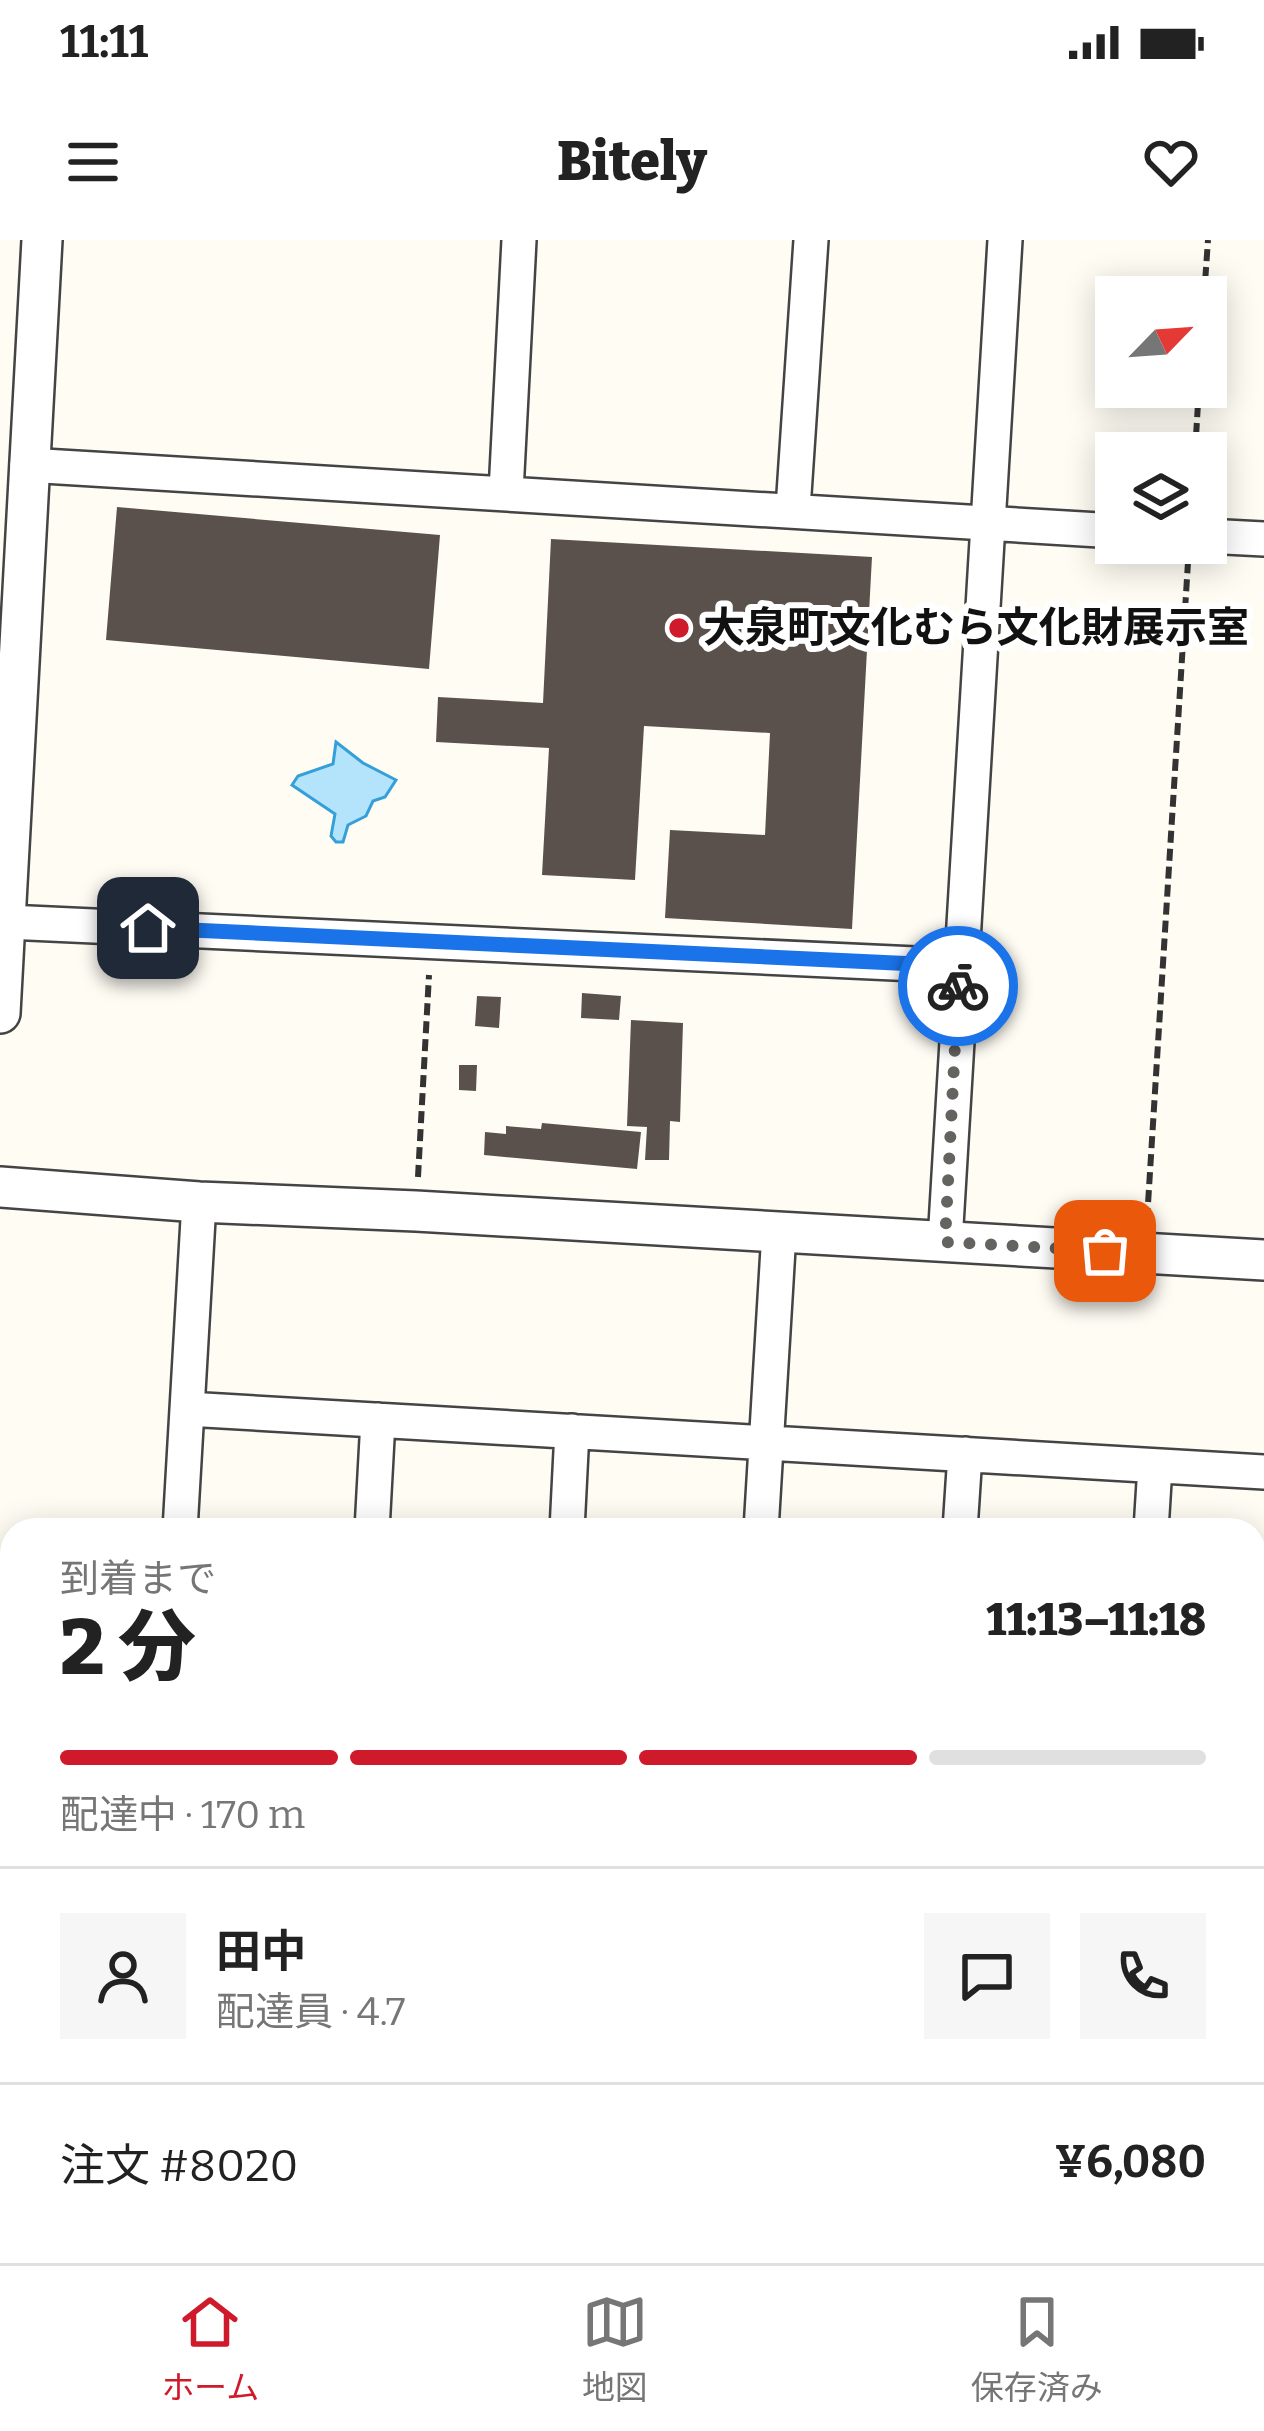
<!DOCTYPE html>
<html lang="ja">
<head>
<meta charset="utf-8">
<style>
  :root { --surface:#fff; --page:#f6f6f6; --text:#222; --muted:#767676; --line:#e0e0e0; --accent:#cf1a2b }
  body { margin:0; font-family:Bitter,"Noto Sans JP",serif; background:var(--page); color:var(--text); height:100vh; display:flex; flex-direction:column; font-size:45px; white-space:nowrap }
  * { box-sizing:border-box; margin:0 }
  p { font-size:39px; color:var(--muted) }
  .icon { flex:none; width:66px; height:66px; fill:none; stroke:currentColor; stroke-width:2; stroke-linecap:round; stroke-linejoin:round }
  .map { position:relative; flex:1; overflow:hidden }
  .details { position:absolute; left:0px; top:1278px; width:1266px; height:747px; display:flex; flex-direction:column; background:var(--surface); border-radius:36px 36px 0 0; box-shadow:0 6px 30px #0003 }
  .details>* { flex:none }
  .needle { width:78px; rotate:65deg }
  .tools { position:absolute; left:1095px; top:36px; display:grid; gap:24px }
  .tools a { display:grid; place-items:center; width:132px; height:132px; border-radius:0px; background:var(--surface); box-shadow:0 6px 30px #0003; font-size:60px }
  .pin { position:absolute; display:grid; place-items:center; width:102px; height:102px; color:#fff; margin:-51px; border-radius:24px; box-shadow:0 6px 18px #0006 }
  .courier { position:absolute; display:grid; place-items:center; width:120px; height:120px; margin:-60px; border:9px solid #1a73e8; border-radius:50%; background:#fff; color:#222; box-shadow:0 3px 15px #0007 }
  .overview em { font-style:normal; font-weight:800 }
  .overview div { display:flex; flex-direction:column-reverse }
  .overview { display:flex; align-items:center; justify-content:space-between; height:204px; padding:0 60px }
  h1 { font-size:78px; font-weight:800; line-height:90px }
  .bar { display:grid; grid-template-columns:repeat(4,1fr); gap:18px 12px; align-content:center; height:144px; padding:0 60px }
  .bar i { height:15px; border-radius:9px; background:var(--line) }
  .bar .current { background:var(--accent) }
  .bar p { grid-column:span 4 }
  .line { display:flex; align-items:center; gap:30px; padding:0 60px; border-top:3px solid var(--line) }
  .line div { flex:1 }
  .round { display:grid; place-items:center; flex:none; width:126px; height:126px; border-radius:0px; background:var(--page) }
  .status { display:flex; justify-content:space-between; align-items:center; height:84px; padding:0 60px; background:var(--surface); direction:ltr }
  .status svg { height:33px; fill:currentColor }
  header { display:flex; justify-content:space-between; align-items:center; height:156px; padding:0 60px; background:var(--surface); font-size:54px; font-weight:800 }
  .menu { display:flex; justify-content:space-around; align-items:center; height:168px; border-top:3px solid var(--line); background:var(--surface); font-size:33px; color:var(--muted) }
  .menu a { display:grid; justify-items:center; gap:6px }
  .menu .current { color:var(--accent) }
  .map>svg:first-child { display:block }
</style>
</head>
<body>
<div class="status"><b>11:11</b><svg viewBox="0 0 49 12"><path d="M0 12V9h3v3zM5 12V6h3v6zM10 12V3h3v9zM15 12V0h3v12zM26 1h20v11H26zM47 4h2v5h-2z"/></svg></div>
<header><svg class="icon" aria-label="menu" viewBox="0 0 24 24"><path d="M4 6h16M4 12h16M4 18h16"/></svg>Bitely<svg class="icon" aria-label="heart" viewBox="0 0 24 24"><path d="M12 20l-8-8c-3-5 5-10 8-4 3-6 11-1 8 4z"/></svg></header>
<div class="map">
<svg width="1264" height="2023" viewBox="0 0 1264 2023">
  <rect width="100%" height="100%" fill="#fffcf4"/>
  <!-- water -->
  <path fill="#b4e4fc" stroke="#349fd9" stroke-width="3" d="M336,502L363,523L396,540L385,557L373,561L366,576L348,585L343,602H336L331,596L335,574L292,545L298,536L333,524Z"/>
  <!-- building -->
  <path fill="#5b514c" d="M117,267L440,295L429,429L106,400Z
    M551,299L872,317L852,689L665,678L670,590L765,595L770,493L644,486L635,640L542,635L549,508L436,502L438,457L543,463Z
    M582,753L621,756L619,780L581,778Z
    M477,756L501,757L499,788L475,786Z
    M631,780L683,783L680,882L670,881L669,920H645L647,887L627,886Z
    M459,825H477L476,851L459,850Z
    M542,883L641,892L637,929L484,915L485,892L506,894V886L541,889Z"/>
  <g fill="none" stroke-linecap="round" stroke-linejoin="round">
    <!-- minor casing -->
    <g stroke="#444" stroke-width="38">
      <path id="minor" d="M27,225L1116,291
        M506,252L519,0
        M793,269L811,0
        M1206,296L1264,299
        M7,682L959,726
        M945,1002L1005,0
        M187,1169L1264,1232
        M180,1290L199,962
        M372,1290L378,1180
        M567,1290L572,1191
        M761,1290L779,992
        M960,1290L965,1214
        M1151,1290L1155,1226
        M0,1468L12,1469
        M1254,1857H1264
        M1111,2023L1112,2013"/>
    </g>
    <!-- tertiary casing -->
    <g stroke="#444" stroke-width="44">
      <path id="tertiary" d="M0,773L42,0
        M0,947L199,962L416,971L1264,1020
        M0,1989H12
        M410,2013L581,2023"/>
    </g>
    <!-- path -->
    <path stroke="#333" stroke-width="6" stroke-dasharray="12 6" stroke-linecap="butt" d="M1204,57L1208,0
      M1195,213L1199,147
      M418,937L429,735
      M1147,980L1188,322
      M279,2023V2013"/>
    <!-- minor -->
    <use href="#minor" stroke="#fff" stroke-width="33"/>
    <!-- tertiary -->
    <use href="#tertiary" stroke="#fff" stroke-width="39"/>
  </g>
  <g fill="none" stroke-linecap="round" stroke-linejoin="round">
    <!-- done -->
    <path stroke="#646360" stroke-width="12" stroke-dasharray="0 21.6" d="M958,746L945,1002L1105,1011"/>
    <!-- route -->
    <path stroke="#1a73e8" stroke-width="15" d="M148,688L959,726L958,746"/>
  </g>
  <!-- markers -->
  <circle fill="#cf1a2b" stroke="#fff" stroke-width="4.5" cx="679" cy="388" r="12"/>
  <g text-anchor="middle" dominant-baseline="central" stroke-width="12" stroke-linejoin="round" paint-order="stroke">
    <!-- poi labels -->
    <g font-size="42" font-weight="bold" fill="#111" stroke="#fff" text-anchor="start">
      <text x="703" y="388">大泉町文化むら文化財展示室</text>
    </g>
  </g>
</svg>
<div class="tools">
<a><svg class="needle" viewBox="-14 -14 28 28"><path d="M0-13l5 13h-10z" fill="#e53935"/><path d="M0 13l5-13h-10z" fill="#767676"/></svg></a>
<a><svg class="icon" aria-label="layers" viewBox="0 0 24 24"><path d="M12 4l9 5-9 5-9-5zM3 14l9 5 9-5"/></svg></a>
</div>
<div class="pin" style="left:1105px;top:1011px;background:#ea580c"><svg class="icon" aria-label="bag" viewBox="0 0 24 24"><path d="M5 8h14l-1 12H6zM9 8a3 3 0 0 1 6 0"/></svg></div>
<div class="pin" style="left:148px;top:688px;background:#1f2937"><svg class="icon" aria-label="home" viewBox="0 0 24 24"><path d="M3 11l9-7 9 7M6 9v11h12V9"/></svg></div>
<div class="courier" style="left:958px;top:746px"><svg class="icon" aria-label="bike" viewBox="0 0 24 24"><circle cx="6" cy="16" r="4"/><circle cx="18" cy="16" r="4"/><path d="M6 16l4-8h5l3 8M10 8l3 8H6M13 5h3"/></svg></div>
<section class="details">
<div class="overview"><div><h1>2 分</h1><p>到着まで</p></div><em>11:13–11:18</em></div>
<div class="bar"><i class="current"></i><i class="current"></i><i class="current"></i><i></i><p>配達中 · 170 m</p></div>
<div class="line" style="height:216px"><a class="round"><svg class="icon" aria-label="person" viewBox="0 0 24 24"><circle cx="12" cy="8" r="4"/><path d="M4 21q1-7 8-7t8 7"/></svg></a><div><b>田中</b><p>配達員 · 4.7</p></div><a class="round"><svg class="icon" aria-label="chat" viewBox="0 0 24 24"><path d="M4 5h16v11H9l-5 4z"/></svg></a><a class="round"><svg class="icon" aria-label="phone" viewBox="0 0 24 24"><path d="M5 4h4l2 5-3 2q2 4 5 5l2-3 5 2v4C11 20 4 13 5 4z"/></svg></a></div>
<div class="line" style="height:156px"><div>注文 #8020</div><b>¥6,080</b></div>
</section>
</div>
<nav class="menu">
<a class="current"><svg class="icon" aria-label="home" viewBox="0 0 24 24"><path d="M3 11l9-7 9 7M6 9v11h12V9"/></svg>ホーム</a>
<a><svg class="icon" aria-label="map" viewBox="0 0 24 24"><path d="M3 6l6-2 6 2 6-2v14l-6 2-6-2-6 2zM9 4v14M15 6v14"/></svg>地図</a>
<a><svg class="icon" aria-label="saved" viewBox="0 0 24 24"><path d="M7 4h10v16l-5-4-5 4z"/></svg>保存済み</a>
</nav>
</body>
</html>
